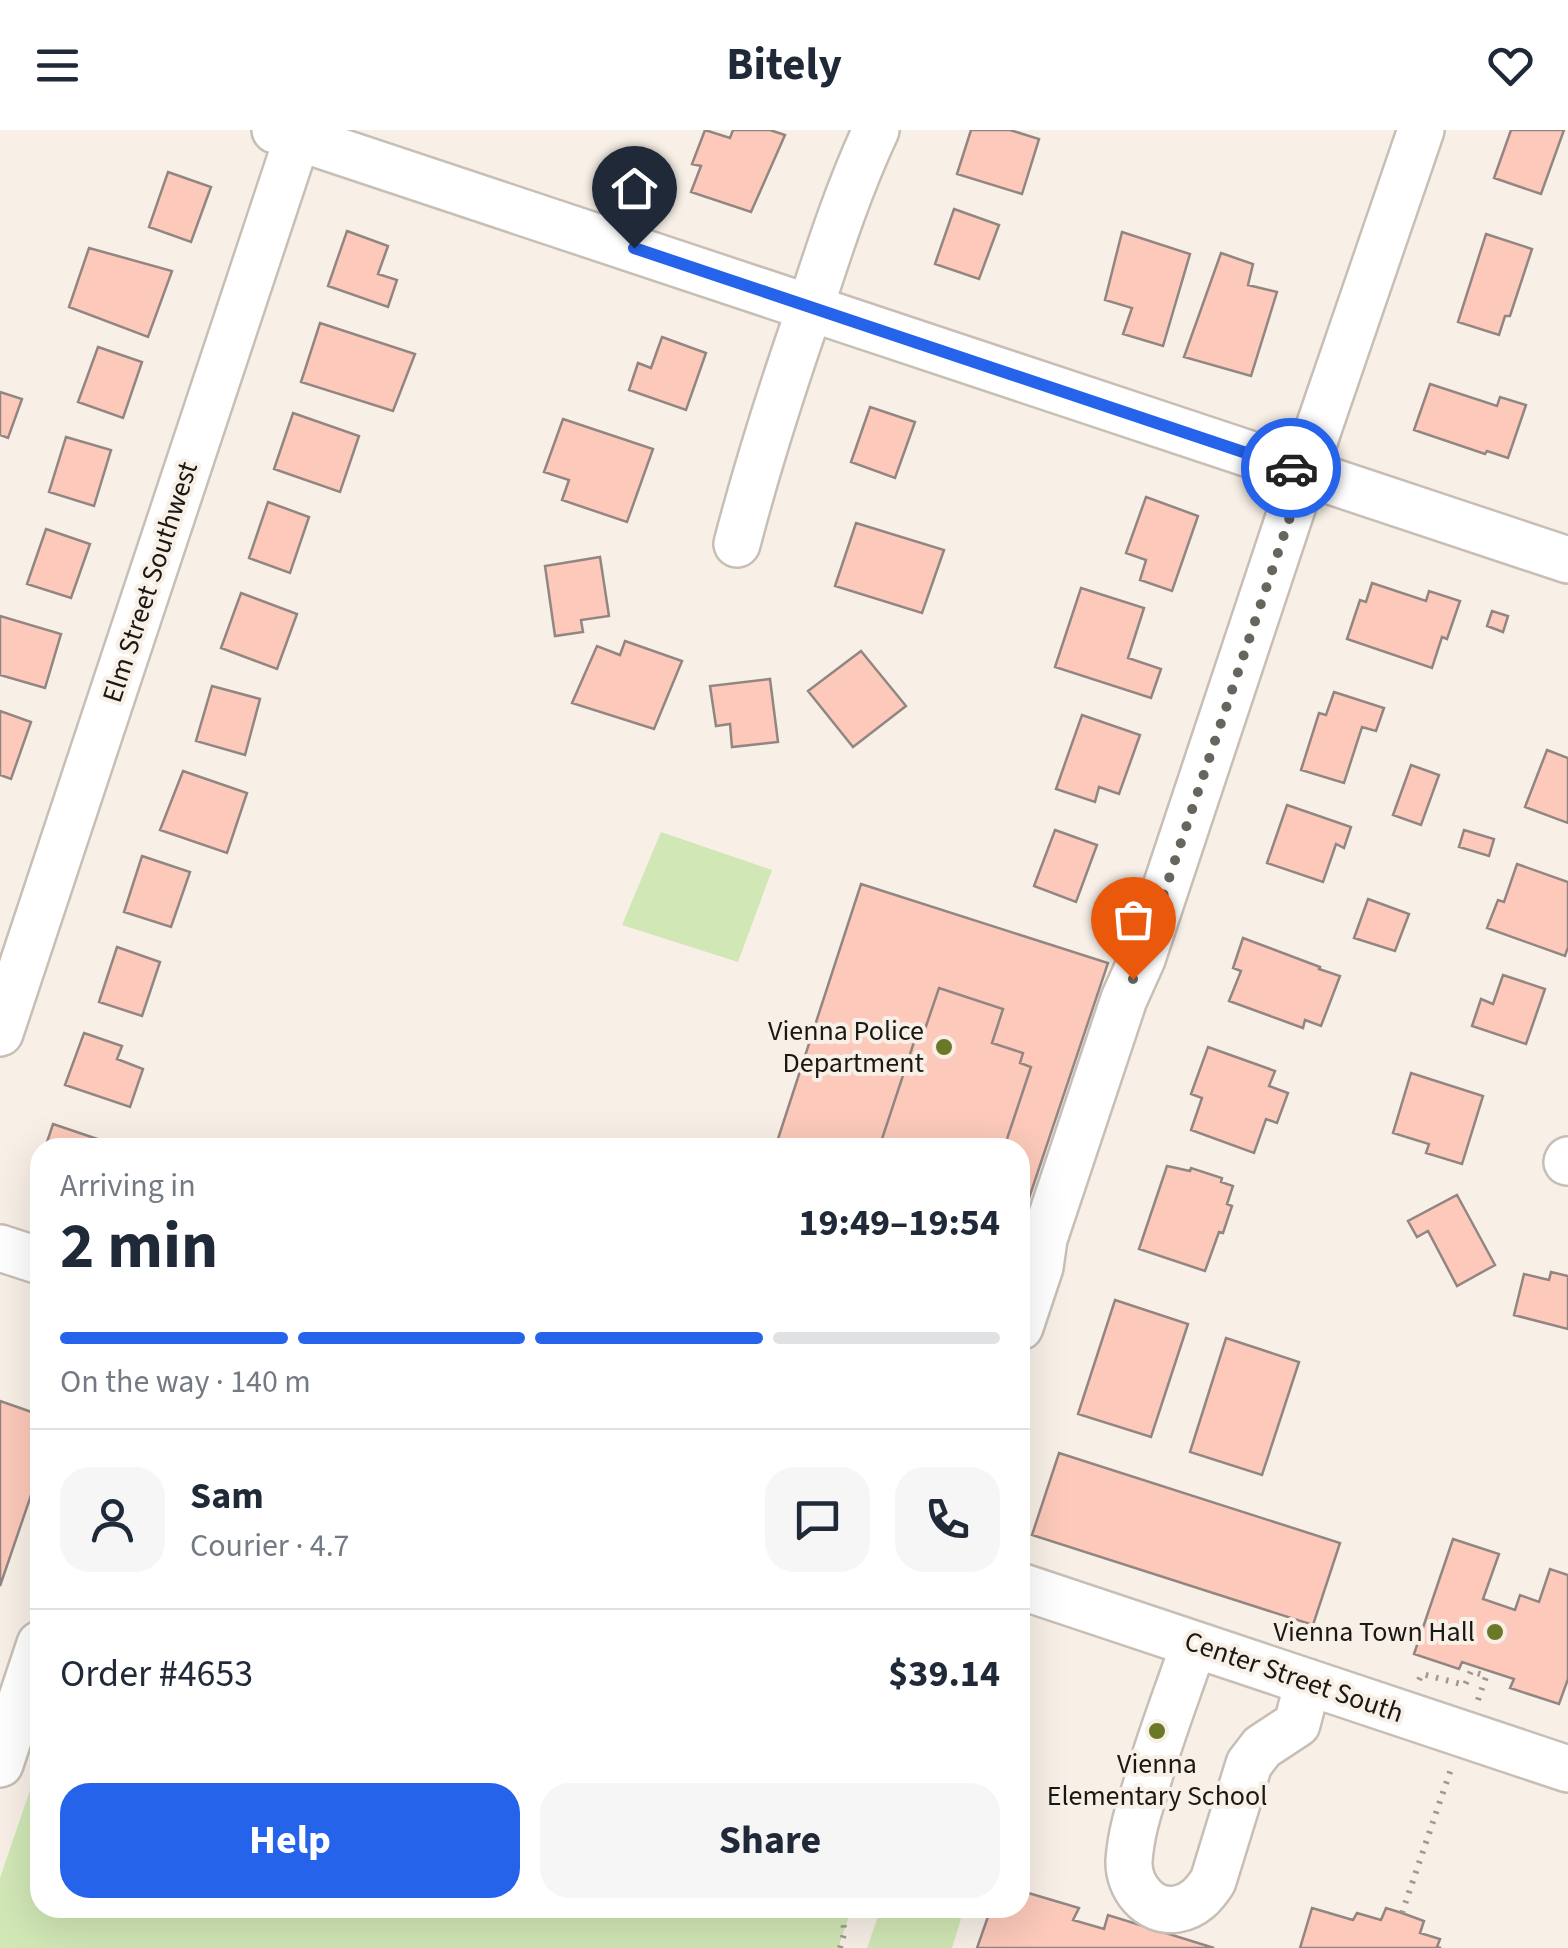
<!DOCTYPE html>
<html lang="en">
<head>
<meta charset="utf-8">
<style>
  :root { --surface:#fff; --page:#f6f6f7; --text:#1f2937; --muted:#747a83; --line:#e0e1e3; --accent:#2563eb }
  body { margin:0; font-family:"Source Sans 3",sans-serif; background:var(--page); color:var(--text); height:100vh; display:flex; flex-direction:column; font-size:38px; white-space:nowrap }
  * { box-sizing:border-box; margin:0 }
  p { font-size:32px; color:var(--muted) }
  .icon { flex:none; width:55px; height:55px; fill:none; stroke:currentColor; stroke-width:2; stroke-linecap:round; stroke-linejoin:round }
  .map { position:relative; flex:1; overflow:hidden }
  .details { position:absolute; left:30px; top:1008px; width:1000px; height:780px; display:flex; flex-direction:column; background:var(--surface); border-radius:30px; box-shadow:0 10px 40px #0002 }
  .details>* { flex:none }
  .pin { position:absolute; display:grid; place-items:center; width:85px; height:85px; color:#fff; margin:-102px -42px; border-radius:50% 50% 50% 0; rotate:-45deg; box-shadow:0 0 10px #0007 }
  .pin .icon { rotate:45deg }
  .courier { position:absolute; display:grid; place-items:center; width:100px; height:100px; margin:-50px; border:8px solid #2563eb; border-radius:50%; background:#fff; color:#222; box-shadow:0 2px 12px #0007 }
  .head em { font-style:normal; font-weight:700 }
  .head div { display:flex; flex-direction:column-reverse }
  .head { display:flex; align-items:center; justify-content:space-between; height:170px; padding:0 30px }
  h1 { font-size:65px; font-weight:700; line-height:75px }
  .bar { display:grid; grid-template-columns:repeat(4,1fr); gap:15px 10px; align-content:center; height:120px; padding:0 30px }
  .bar i { height:12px; border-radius:8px; background:var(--line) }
  .bar .active { background:var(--accent) }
  .bar p { grid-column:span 4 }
  .line { display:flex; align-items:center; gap:25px; padding:0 30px; border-top:2px solid var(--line) }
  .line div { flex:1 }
  .round { display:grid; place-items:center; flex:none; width:105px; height:105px; border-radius:30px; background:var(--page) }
  .action { display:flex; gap:20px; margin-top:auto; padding:20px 30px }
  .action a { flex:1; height:115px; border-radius:30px; background:var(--accent); color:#fff; font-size:40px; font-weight:700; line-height:115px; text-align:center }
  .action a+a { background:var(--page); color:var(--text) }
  header { display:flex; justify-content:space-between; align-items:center; height:130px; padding:0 30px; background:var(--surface); font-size:45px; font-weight:700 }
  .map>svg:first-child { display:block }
</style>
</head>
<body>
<header><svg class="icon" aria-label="menu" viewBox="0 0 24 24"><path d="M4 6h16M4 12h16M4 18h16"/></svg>Bitely<svg class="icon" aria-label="heart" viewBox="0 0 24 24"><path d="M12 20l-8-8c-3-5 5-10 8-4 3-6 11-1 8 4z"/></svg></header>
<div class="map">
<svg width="1568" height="1818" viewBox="0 0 1568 1818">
  <rect width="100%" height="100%" fill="#f8f0e7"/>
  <!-- green -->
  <path fill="#d1e7b5" d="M661,702L772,740L738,832L622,795Z
    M40,1631V1778H852L838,1818H0V1748Z
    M881,1778H926L961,1789L952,1818H867Z"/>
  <!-- building -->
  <path fill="#fcc9ba" stroke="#928682" stroke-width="2.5" d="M705,0L730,8L733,0H770L785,5L751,82L691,62L701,36L692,34Z
    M971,0H1010L1039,9L1022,64L957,44Z
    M1511,0H1564L1541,64L1494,48Z
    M168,42L211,57L191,112L149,97Z
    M954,79L999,95L979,149L935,134Z
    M347,101L388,116L378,144L397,150L388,177L328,156Z
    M1122,102L1190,124L1163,216L1123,204L1132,178L1105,170Z
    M1486,104L1532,119L1510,186H1505L1499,205L1458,192Z
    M89,118L172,141L148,207L69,177Z
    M1221,123L1253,134L1248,155L1277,162L1251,246L1184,227Z
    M320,193L415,224L393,281L301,252Z
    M662,207L706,223L686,280L629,260L638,233L651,238Z
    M98,217L142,232L123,288L78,272Z
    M1430,254L1497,276L1500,267L1526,275L1508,328L1487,321L1485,324L1414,300Z
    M0,262L22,269L8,308L0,305Z
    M870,277L915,292L895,348L851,332Z
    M293,283L359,306L340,362L274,339Z
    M563,289L653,319L627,392L562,370L569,350L544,342Z
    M66,307L111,320L94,376L49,362Z
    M1146,367L1198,386L1172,461L1140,450L1146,430L1126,423Z
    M268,372L309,387L290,443L249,428Z
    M856,393L944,420L922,483L835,456Z
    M46,399L90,414L71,468L27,454Z
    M600,427L609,486L581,490L583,502L555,506L545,436Z
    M1372,453L1426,471L1429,461L1460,471L1447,509L1442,507L1432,538L1347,509L1360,470L1366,472Z
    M1081,458L1144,478L1128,528L1161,539L1151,568L1055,537Z
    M241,463L297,484L277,539L221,518Z
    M1492,481L1508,486L1503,502L1487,496Z
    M0,486L61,504L45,558L0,545Z
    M625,511L682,531L654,599L572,573L597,516L620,525Z
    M861,521L906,576L853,617L808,561Z
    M770,549L778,612L732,617L730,594L716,596L710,556Z
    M212,556L260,569L245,625L196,611Z
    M1334,562L1384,578L1376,601L1362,597L1344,653L1301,640L1319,583L1326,585Z
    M0,581L31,592L11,649L0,645Z
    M1082,585L1140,605L1119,664L1099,657L1095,672L1056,659Z
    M1547,620L1568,628V693L1525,677Z
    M1411,635L1439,645L1421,695L1393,685Z
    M183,641L247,663L227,723L160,700Z
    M1287,675L1351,697L1344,718L1336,714L1323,752L1267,733Z
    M1055,700L1097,715L1076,772L1034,756Z
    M1464,700L1494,709L1489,726L1459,717Z
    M142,726L190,742L171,797L124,782Z
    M1517,734L1568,752V817L1565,826L1487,798L1498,770L1504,772Z
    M861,754L1108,833L1020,1095V1018H775Z
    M1368,769L1409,784L1395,821L1354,808Z
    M1243,808L1320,837L1319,839L1340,846L1321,896L1305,890L1303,898L1229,871L1241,841L1233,838Z
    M117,817L160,832L142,886L99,872Z
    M1503,845L1545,859L1526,914L1472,896L1481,869L1493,874Z
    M939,858L1003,879L992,913L1023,923L1020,933L1031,937L1004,1018H879L917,903L923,905Z
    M84,903L122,916L117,929L143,939L130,977L65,955Z
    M1208,917L1275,941L1269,956L1288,963L1277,993L1266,989L1254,1023L1191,1000L1202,968L1191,964Z
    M1411,943L1483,966L1462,1034L1426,1023L1429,1014L1393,1003Z
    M53,994L124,1018H45Z
    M1167,1036L1190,1041L1191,1038L1222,1048L1221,1052L1233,1056L1227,1074L1232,1076L1223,1103L1219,1102L1205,1141L1139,1119Z
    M1457,1065L1495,1135L1457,1156L1428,1101L1417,1107L1408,1091Z
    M1551,1142L1568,1146V1199L1514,1185L1524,1144L1549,1150Z
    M1115,1170L1188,1194L1151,1307L1078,1284Z
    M1226,1208L1299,1232L1262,1345L1190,1322Z
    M0,1271L40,1285V1339L0,1456Z
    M1059,1323L1340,1413L1313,1495L1032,1405Z
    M1453,1409L1499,1424L1483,1469L1515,1480L1520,1465L1539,1472L1550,1439L1568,1445V1549L1559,1574L1510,1558L1514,1549L1462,1532L1459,1539L1414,1524Z
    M1025,1762L1079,1778L1073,1790L1104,1799L1108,1785L1214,1818H977L991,1778H1020V1770L1023,1771Z
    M1312,1778L1353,1790L1357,1783L1381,1790L1386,1778L1402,1783L1424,1791L1420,1803L1440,1809L1437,1817L1441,1818H1300Z"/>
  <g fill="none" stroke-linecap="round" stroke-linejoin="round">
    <!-- minor casing -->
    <g stroke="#c7bfb6" stroke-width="50">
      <path id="minor" d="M275,0L1568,430
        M737,414C757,337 781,262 807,187C828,123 848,60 876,0
        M0,903L300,0
        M1567,1032L1568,1030
        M0,1118L40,1131
        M1020,1197L1040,1137L1044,1109L1124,869L1142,829L1319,297L1421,0
        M1020,1456L1568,1639
        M1194,1514C1180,1556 1164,1597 1151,1640C1142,1670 1131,1699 1129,1731C1128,1756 1149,1784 1177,1779C1194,1776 1204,1765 1213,1751L1249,1634L1262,1617L1297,1594L1308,1552
        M0,1634L40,1514"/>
    </g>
    <!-- path -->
    <path stroke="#9f9992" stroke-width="6" stroke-dasharray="2.5 8" stroke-linecap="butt" d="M1419,1550L1422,1544L1465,1555L1471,1541L1486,1546
      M1478,1570L1488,1541
      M1402,1783L1452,1636
      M840,1818L844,1804L843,1778"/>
    <!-- minor -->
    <use href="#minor" stroke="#fff" stroke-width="45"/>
  </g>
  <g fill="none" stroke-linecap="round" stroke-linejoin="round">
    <!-- done -->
    <path stroke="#68645e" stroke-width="10" stroke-dasharray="0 18" d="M1133,849L1142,829L1305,342L1291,338"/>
    <!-- route -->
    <path stroke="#2563eb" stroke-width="12" d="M634,118L1291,338"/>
  </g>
  <!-- markers -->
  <g fill="#6b7926" stroke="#f8f0e7" stroke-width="4">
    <circle cx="944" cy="917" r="10"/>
    <circle cx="1495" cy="1502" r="10"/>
    <circle cx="1157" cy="1601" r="10"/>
  </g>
  <g text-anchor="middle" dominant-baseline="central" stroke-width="8" stroke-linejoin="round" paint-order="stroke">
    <!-- street labels -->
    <g font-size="28" fill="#1a1814" stroke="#f8f0e7">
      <text transform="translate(150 452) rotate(-72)">Elm Street Southwest</text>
      <text transform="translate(1294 1547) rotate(19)">Center Street South</text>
    </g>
    <!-- poi labels -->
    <g font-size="28" fill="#1a1814" stroke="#f8f0e7" text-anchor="end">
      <text x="924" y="901">Vienna Police<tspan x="924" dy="32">Department</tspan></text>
      <text x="1475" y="1502">Vienna Town Hall</text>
      <text x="1157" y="1634" text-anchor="middle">Vienna<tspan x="1157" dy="32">Elementary School</tspan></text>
    </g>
  </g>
</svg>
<div class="pin" style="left:1133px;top:849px;background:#ea580c"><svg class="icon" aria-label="bag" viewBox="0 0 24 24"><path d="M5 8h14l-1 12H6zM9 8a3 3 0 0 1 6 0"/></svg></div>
<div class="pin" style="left:634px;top:118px;background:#1f2937"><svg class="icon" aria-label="home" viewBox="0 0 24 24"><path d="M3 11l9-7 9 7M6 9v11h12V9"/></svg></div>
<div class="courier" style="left:1291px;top:338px"><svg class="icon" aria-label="car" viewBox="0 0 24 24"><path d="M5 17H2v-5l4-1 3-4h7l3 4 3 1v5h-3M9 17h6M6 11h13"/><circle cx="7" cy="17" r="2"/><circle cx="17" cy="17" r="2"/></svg></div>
<section class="details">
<div class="head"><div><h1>2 min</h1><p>Arriving in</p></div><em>19:49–19:54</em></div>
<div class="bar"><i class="active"></i><i class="active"></i><i class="active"></i><i></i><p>On the way · 140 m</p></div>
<div class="line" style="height:180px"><a class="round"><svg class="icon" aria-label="person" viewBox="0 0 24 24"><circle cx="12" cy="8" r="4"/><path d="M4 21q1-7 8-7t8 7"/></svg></a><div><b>Sam</b><p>Courier · 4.7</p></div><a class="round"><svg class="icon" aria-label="chat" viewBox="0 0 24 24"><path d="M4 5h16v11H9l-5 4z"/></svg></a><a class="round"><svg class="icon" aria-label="phone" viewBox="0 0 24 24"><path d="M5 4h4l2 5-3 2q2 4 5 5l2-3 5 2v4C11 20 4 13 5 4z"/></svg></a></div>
<div class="line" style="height:130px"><div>Order #4653</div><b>$39.14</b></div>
<div class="action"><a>Help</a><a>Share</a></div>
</section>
</div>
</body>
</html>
